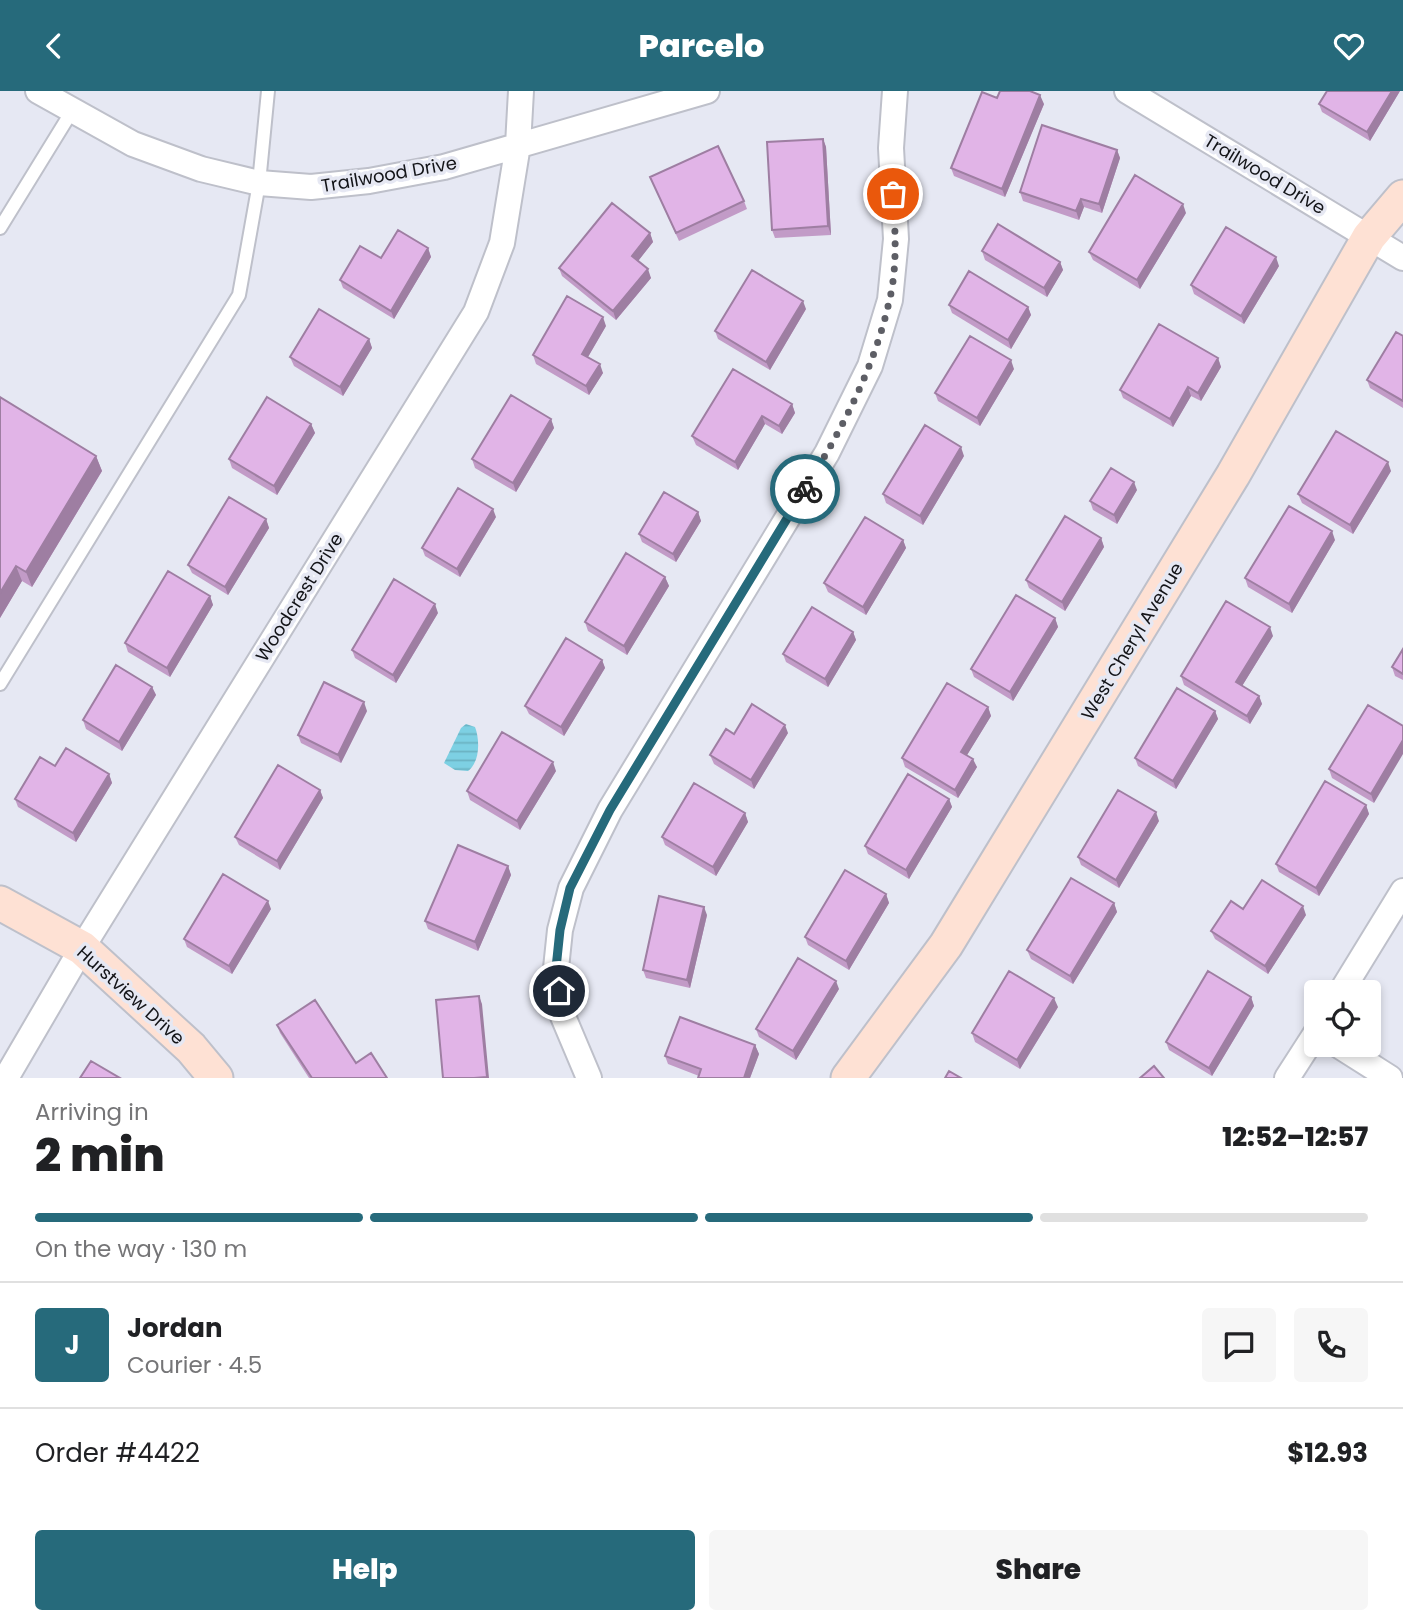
<!DOCTYPE html>
<html lang="en">
<head>
<meta charset="utf-8">
<style>
  :root { --surface:#fff; --page:#f6f6f6; --text:#202124; --muted:#757577; --line:#e0e0e0; --accent:#266a7b }
  body { margin:0; font-family:Poppins,sans-serif; background:var(--page); color:var(--text); height:100vh; display:flex; flex-direction:column; font-size:26px; white-space:nowrap }
  * { box-sizing:border-box; margin:0 }
  p { font-size:23px; color:var(--muted) }
  .icon { flex:none; width:38px; height:38px; fill:none; stroke:currentColor; stroke-width:2; stroke-linecap:round; stroke-linejoin:round }
  .map { position:relative; height:987px; overflow:hidden }
  .side { display:flex; flex-direction:column; background:var(--surface); flex:1 }
  .side>* { flex:none }
  .tools { position:absolute; left:1304px; top:889px; display:grid; gap:14px }
  .tools a { display:grid; place-items:center; width:77px; height:77px; border-radius:7px; background:var(--surface); box-shadow:0 4px 10px #0003; font-size:35px }
  .pin { position:absolute; display:grid; place-items:center; width:60px; height:60px; color:#fff; margin:-30px; border:4px solid #fff; border-radius:50%; box-shadow:0 2px 7px #0007 }
  .courier { position:absolute; display:grid; place-items:center; width:70px; height:70px; margin:-35px; border:5px solid #266a7b; border-radius:50%; background:#fff; color:#222; box-shadow:0 2px 9px #0007 }
  .overview em { font-style:normal; font-weight:800 }
  .overview div { display:flex; flex-direction:column-reverse }
  .overview { display:flex; align-items:center; justify-content:space-between; height:119px; padding:0 35px }
  h1 { font-size:46px; font-weight:800; line-height:52px }
  .bar { display:grid; grid-template-columns:repeat(4,1fr); gap:10px 7px; align-content:center; height:84px; padding:0 35px }
  .bar i { height:9px; border-radius:5px; background:var(--line) }
  .bar .selected { background:var(--accent) }
  .bar p { grid-column:span 4 }
  .line { display:flex; align-items:center; gap:18px; padding:0 35px; border-top:2px solid var(--line) }
  .line div { flex:1 }
  .round { display:grid; place-items:center; flex:none; width:74px; height:74px; border-radius:7px; background:var(--page) }
  .button { display:flex; gap:14px; margin-top:auto; padding:14px 35px }
  .button a { flex:1; height:80px; border-radius:7px; background:var(--accent); color:#fff; font-size:28px; font-weight:800; line-height:80px; text-align:center }
  .button a+a { background:var(--page); color:var(--text) }
  header { display:flex; justify-content:space-between; align-items:center; height:91px; padding:0 35px; background:var(--accent); color:#fff; font-size:32px; font-weight:800 }
  .map>svg:first-child { display:block }
</style>
</head>
<body>
<header><svg class="icon" aria-label="back" viewBox="0 0 24 24"><path d="M15 5l-7 7 7 7"/></svg>Parcelo<svg class="icon" aria-label="heart" viewBox="0 0 24 24"><path d="M12 20l-8-8c-3-5 5-10 8-4 3-6 11-1 8 4z"/></svg></header>
<div class="map">
<svg width="1403" height="987" viewBox="0 0 1403 987">
  <defs>
    <pattern id="water-rules" width="6" height="5" patternUnits="userSpaceOnUse" patternTransform="scale(1.75)"><rect width="6" height="5" fill="#7dd0e3"/><path d="M0 2.5h6" fill="none" stroke="#6bb2c2"/></pattern>
  </defs>
  <rect width="100%" height="100%" fill="#e6e8f3"/>
  <!-- water -->
  <path fill="url(#water-rules)" d="M466,633L475,636C480,649 480,671 468,680L455,679L444,672L461,637Z"/>
  <g fill="none" stroke-linecap="round" stroke-linejoin="round">
    <!-- lane casing -->
    <g stroke="#bec0ca" stroke-width="16">
      <path id="lane" d="M0,137L72,20
        M0,593L239,204L259,92L268,0"/>
    </g>
    <!-- street casing -->
    <g stroke="#bec0ca" stroke-width="28">
      <path id="street" d="M38,0L133,53L201,78L259,92L311,96L369,90L444,76L707,0
        M1127,0L1403,167
        M1341,901L1403,800
        M1338,954L1390,987
        M6,987L82,857L476,221L502,152L518,54L521,0
        M589,987L562,923L556,877L560,839L571,797L610,719L827,362L870,275L890,209L896,148L891,57L895,0
        M1287,987L1316,942"/>
    </g>
    <!-- secondary casing -->
    <g stroke="#bec0ca" stroke-width="37">
      <path id="secondary" d="M0,812L82,857L191,957L216,987
        M848,987L946,854L1233,384L1369,146L1403,106"/>
    </g>
    <!-- lane -->
    <use href="#lane" stroke="#fff" stroke-width="12"/>
    <!-- street -->
    <use href="#street" stroke="#fff" stroke-width="24"/>
    <!-- secondary -->
    <use href="#secondary" stroke="#fee1d4" stroke-width="33"/>
  </g>
  <!-- wall -->
  <path fill="#c29bc7" d="M1327,0H1400L1370,50L1322,21L1319,13Z
    M997,7L1044,13L1005,106L954,85L951,77Z
    M823,48L826,56L831,144L775,147L772,139Z
    M1117,59L1120,67L1102,122L1084,116L1079,129L1023,110L1020,101Z
    M650,86L744,110L747,118L679,150Z
    M1186,122L1140,198L1093,169L1089,161Z
    M650,142L653,151L638,170L651,187L616,229L562,185L559,177Z
    M428,157L431,166L394,228L343,197L340,189L381,167Z
    M982,160L1060,171L1063,179L1047,206L985,169Z
    M1279,175L1244,233L1194,203L1191,194Z
    M949,214L1028,216L1031,224L1011,258L952,222Z
    M806,218L770,279L718,248L715,240Z
    M606,235L588,266L603,282L589,304L536,273L533,264Z
    M1403,245V317L1370,297L1367,289Z
    M369,248L372,257L343,305L294,275L290,266Z
    M1218,267L1221,276L1201,310L1191,305L1173,336L1123,307L1120,299Z
    M1014,278L980,335L938,310L935,302Z
    M0,306L96,365L102,380L32,496L22,490L0,527Z
    M792,313L795,322L782,343L765,333L738,379L696,354L692,345Z
    M551,328L554,337L516,401L475,377L472,368Z
    M311,333L315,342L277,404L232,377L229,368Z
    M964,365L923,434L886,412L883,403Z
    M1391,380L1353,443L1302,412L1298,403Z
    M1137,399L1117,433L1093,419L1090,410Z
    M698,421L701,430L676,471L642,451L639,443Z
    M496,426L460,486L425,465L422,457Z
    M266,428L269,437L228,504L192,482L188,474Z
    M1101,447L1104,456L1065,520L1029,497L1026,489Z
    M903,449L906,457L866,524L828,501L824,492Z
    M1335,449L1292,522L1248,496L1245,487Z
    M665,486L669,495L627,564L588,540L585,531Z
    M210,505L213,514L170,586L128,561L125,552Z
    M438,522L396,592L355,567L352,559Z
    M1055,527L1058,536L1013,610L974,586L971,578Z
    M853,541L856,549L828,596L786,571L783,563Z
    M1273,545L1242,595L1259,605L1262,613L1250,633L1184,594L1181,585Z
    M1403,558V589L1395,585L1392,576Z
    M602,569L605,577L564,645L529,623L525,615Z
    M152,596L156,604L122,660L86,638L83,629Z
    M1368,614L1374,712L1332,687L1329,678Z
    M988,616L991,625L967,664L977,676L958,707L905,676L902,667Z
    M367,620L341,672L301,652L298,644Z
    M1215,620L1218,628L1176,698L1138,675L1135,667Z
    M788,642L754,698L714,673L710,664L734,643Z
    M55,675L109,683L112,692L76,751L18,716L15,708Z
    M556,680L520,739L470,709L467,700Z
    M320,699L323,707L280,779L239,754L235,746Z
    M949,708L952,716L909,788L868,763L865,755Z
    M1366,714L1369,723L1319,805L1279,781L1276,773Z
    M745,722L748,731L716,785L665,754L662,746Z
    M1159,730L1119,797L1081,774L1078,766Z
    M508,775L511,784L478,860L428,838L425,830Z
    M886,803L889,812L849,879L808,854L805,846Z
    M1114,812L1117,821L1073,893L1031,868L1027,859Z
    M271,818L232,883L187,856L184,848Z
    M1243,818L1306,824L1268,883L1215,848L1211,840Z
    M707,824L690,897L646,887L643,879Z
    M839,898L796,969L759,946L756,938Z
    M1251,906L1254,915L1212,985L1169,959L1166,951Z
    M1058,916L1020,978L975,951L972,942Z
    M277,934L356,972L387,987H309L280,942Z
    M755,954L759,963L750,987H698L699,985L668,973L665,965Z"/>
  <!-- shaded-wall -->
  <path fill="#9e7ea2" d="M1392,0H1400L1370,50L1367,41Z
    M1040,4L1044,13L1005,106L1002,98Z
    M823,48L826,56L831,144L828,135Z
    M1117,59L1120,67L1102,122L1099,113Z
    M1081,108L1084,116L1079,129L1076,120Z
    M1183,113L1186,122L1140,198L1137,189Z
    M650,142L653,151L635,174L632,165Z
    M428,157L431,166L394,228L391,220Z
    M1276,166L1279,175L1244,233L1241,225Z
    M1060,171L1063,179L1047,206L1044,197Z
    M648,178L651,187L616,229L613,220Z
    M803,210L806,218L770,279L766,271Z
    M1028,216L1031,224L1011,258L1008,249Z
    M603,226L606,235L585,271L582,263Z
    M369,248L372,257L343,305L340,296Z
    M1218,267L1221,276L1201,310L1198,302Z
    M1011,269L1014,278L980,335L977,327Z
    M600,273L603,282L589,304L586,295Z
    M1188,296L1191,305L1173,336L1170,328Z
    M792,313L795,322L782,343L779,335Z
    M762,325L765,333L738,379L735,371Z
    M551,328L554,337L516,401L513,392Z
    M311,333L315,342L277,404L274,395Z
    M961,356L964,365L923,434L920,425Z
    M96,365L102,380L32,496L26,481Z
    M1388,371L1391,380L1353,443L1350,434Z
    M1134,391L1137,399L1117,433L1114,424Z
    M493,418L496,426L460,486L457,478Z
    M698,421L701,430L676,471L673,463Z
    M266,428L269,437L228,504L225,496Z
    M1332,440L1335,449L1292,522L1289,513Z
    M1101,447L1104,456L1065,520L1062,511Z
    M903,449L906,457L866,524L863,516Z
    M16,475L22,490L0,527V502Z
    M665,486L669,495L627,564L624,555Z
    M210,505L213,514L170,586L167,577Z
    M435,513L438,522L396,592L393,584Z
    M1055,527L1058,536L1013,610L1010,601Z
    M1270,536L1273,545L1239,600L1236,591Z
    M853,541L856,549L828,596L825,588Z
    M602,569L605,577L564,645L561,636Z
    M152,596L156,604L122,660L119,651Z
    M1259,605L1262,613L1250,633L1247,625Z
    M364,611L367,620L341,672L338,664Z
    M988,616L991,625L964,669L961,661Z
    M1215,620L1218,628L1176,698L1173,690Z
    M785,634L788,642L754,698L751,689Z
    M1403,649V663L1374,712L1371,703Z
    M973,668L977,676L958,707L955,699Z
    M553,671L556,680L520,739L517,730Z
    M109,683L112,692L76,751L73,742Z
    M320,699L323,707L280,779L277,770Z
    M949,708L952,716L909,788L906,779Z
    M1366,714L1369,723L1319,805L1316,797Z
    M1156,721L1159,730L1119,797L1116,789Z
    M745,722L748,731L716,785L713,776Z
    M508,775L511,784L478,860L475,851Z
    M886,803L889,812L849,879L846,870Z
    M268,810L271,818L232,883L229,875Z
    M1114,812L1117,821L1073,893L1070,885Z
    M1303,815L1306,824L1268,883L1265,875Z
    M704,816L707,824L690,897L687,889Z
    M836,890L839,898L796,969L793,960Z
    M479,905L482,913L489,987H487V986Z
    M1251,906L1254,915L1212,985L1209,977Z
    M1054,907L1058,916L1020,978L1017,969Z
    M755,954L759,963L750,987H744Z"/>
  <!-- building -->
  <path fill="#e1b4e7" stroke="#9e7ea2" stroke-width="2" d="M1000,0H1030L1040,4L1002,98L951,77L982,1L997,7Z
    M1327,0H1392L1367,41L1319,13Z
    M1042,34L1117,59L1099,113L1081,108L1076,120L1020,101Z
    M823,48L828,135L772,139L767,51Z
    M718,55L744,110L676,142L650,86Z
    M1135,84L1183,113L1137,189L1089,161Z
    M612,112L650,142L632,165L648,178L613,220L559,177Z
    M998,133L1060,171L1044,197L982,160Z
    M1226,136L1276,166L1241,225L1191,194Z
    M398,139L428,157L391,220L340,189L360,155L381,167Z
    M752,179L803,210L766,271L715,240Z
    M969,180L1028,216L1008,249L949,214Z
    M567,205L603,226L582,263L600,273L586,295L533,264Z
    M319,218L369,248L340,296L290,266Z
    M1159,233L1218,267L1198,302L1188,296L1170,328L1120,299Z
    M1396,241L1403,245V310L1367,289Z
    M970,245L1011,269L977,327L935,302Z
    M733,278L792,313L779,335L762,325L735,371L692,345Z
    M511,304L551,328L513,392L472,368Z
    M0,306L96,365L26,481L16,475L0,502Z
    M267,306L311,333L274,395L229,368Z
    M925,334L961,356L920,425L883,403Z
    M1336,340L1388,371L1350,434L1298,403Z
    M1111,377L1134,391L1114,424L1090,410Z
    M458,397L493,418L457,478L422,457Z
    M664,401L698,421L673,463L639,443Z
    M229,406L266,428L225,496L188,474Z
    M1289,415L1332,440L1289,513L1245,487Z
    M1065,425L1101,447L1062,511L1026,489Z
    M865,426L903,449L863,516L824,492Z
    M626,462L665,486L624,555L585,531Z
    M168,480L210,505L167,577L125,552Z
    M394,488L435,513L393,584L352,559Z
    M1016,504L1055,527L1010,601L971,578Z
    M1226,510L1270,536L1236,591L1259,605L1247,625L1181,585Z
    M812,516L853,541L825,588L783,563Z
    M566,547L602,569L561,636L525,615Z
    M1403,558V583L1392,576Z
    M116,574L152,596L119,651L83,629Z
    M324,591L364,611L338,664L298,644Z
    M947,592L988,616L961,661L973,668L955,699L902,667Z
    M1177,597L1215,620L1173,690L1135,667Z
    M752,613L785,634L751,689L710,664L726,638L734,643Z
    M1368,614L1403,635V649L1371,703L1329,678Z
    M502,641L553,671L517,730L467,700Z
    M66,657L109,683L73,742L15,708L40,666L55,675Z
    M278,674L320,699L277,770L235,746Z
    M908,683L949,708L906,779L865,755Z
    M1325,690L1366,714L1316,797L1276,773Z
    M694,692L745,722L713,776L662,746Z
    M1118,699L1156,721L1116,789L1078,766Z
    M458,754L508,775L475,851L425,830Z
    M845,779L886,803L846,870L805,846Z
    M223,783L268,810L229,875L184,848Z
    M1071,787L1114,812L1070,885L1027,859Z
    M1262,789L1303,815L1265,875L1211,840L1231,810L1243,818Z
    M659,805L704,816L687,889L643,879Z
    M798,867L836,890L793,960L756,938Z
    M1009,880L1054,907L1017,969L972,942Z
    M1208,880L1251,906L1209,977L1166,951Z
    M479,905L487,986L474,987H443L436,909Z
    M315,909L356,972L371,962L387,987H312L277,934Z
    M680,926L755,954L744,987H698L701,978L665,965Z
    M91,970L120,987H80Z
    M1154,975L1164,987H1140Z
    M949,980L961,987H945Z"/>
  <g fill="none" stroke-linecap="round" stroke-linejoin="round">
    <!-- done -->
    <path stroke="#5d5e65" stroke-width="7" stroke-dasharray="0 12.6" d="M805,398C841,340 874,278 889,211C898,176 895,138 893,103"/>
    <!-- route -->
    <path stroke="#266a7b" stroke-width="9" d="M559,900L556,877L560,839L570,797L610,719L805,398"/>
  </g>
  <g text-anchor="middle" dominant-baseline="central" stroke-width="7" stroke-linejoin="round" paint-order="stroke">
    <!-- street labels -->
    <g font-size="18" fill="#131418" stroke="#e6e8f3">
      <text transform="translate(389 83) rotate(-10)">Trailwood Drive</text>
      <text transform="translate(1265 83) rotate(31)">Trailwood Drive</text>
      <text transform="translate(299 506) rotate(-58)">Woodcrest Drive</text>
      <text transform="translate(1132 550) rotate(-59)">West Cheryl Avenue</text>
      <text transform="translate(131 904) rotate(42)">Hurstview Drive</text>
    </g>
  </g>
</svg>
<div class="tools">
<a><svg class="icon" aria-label="locate" viewBox="0 0 24 24"><circle cx="12" cy="12" r="6"/><path d="M12 2v4M12 18v4M2 12h4M18 12h4"/></svg></a>
</div>
<div class="pin" style="left:893px;top:103px;background:#ea580c"><svg class="icon" aria-label="bag" viewBox="0 0 24 24"><path d="M5 8h14l-1 12H6zM9 8a3 3 0 0 1 6 0"/></svg></div>
<div class="pin" style="left:559px;top:900px;background:#1f2937"><svg class="icon" aria-label="home" viewBox="0 0 24 24"><path d="M3 11l9-7 9 7M6 9v11h12V9"/></svg></div>
<div class="courier" style="left:805px;top:398px"><svg class="icon" aria-label="bike" viewBox="0 0 24 24"><circle cx="6" cy="16" r="4"/><circle cx="18" cy="16" r="4"/><path d="M6 16l4-8h5l3 8M10 8l3 8H6M13 5h3"/></svg></div>
</div>
<section class="side">
<div class="overview"><div><h1>2 min</h1><p>Arriving in</p></div><em>12:52–12:57</em></div>
<div class="bar"><i class="selected"></i><i class="selected"></i><i class="selected"></i><i></i><p>On the way · 130 m</p></div>
<div class="line" style="height:126px"><b class="round" style="background:var(--accent);color:#fff">J</b><div><b>Jordan</b><p>Courier · 4.5</p></div><a class="round"><svg class="icon" aria-label="chat" viewBox="0 0 24 24"><path d="M4 5h16v11H9l-5 4z"/></svg></a><a class="round"><svg class="icon" aria-label="phone" viewBox="0 0 24 24"><path d="M5 4h4l2 5-3 2q2 4 5 5l2-3 5 2v4C11 20 4 13 5 4z"/></svg></a></div>
<div class="line" style="height:91px"><div>Order #4422</div><b>$12.93</b></div>
<div class="button"><a>Help</a><a>Share</a></div>
</section>
</body>
</html>
